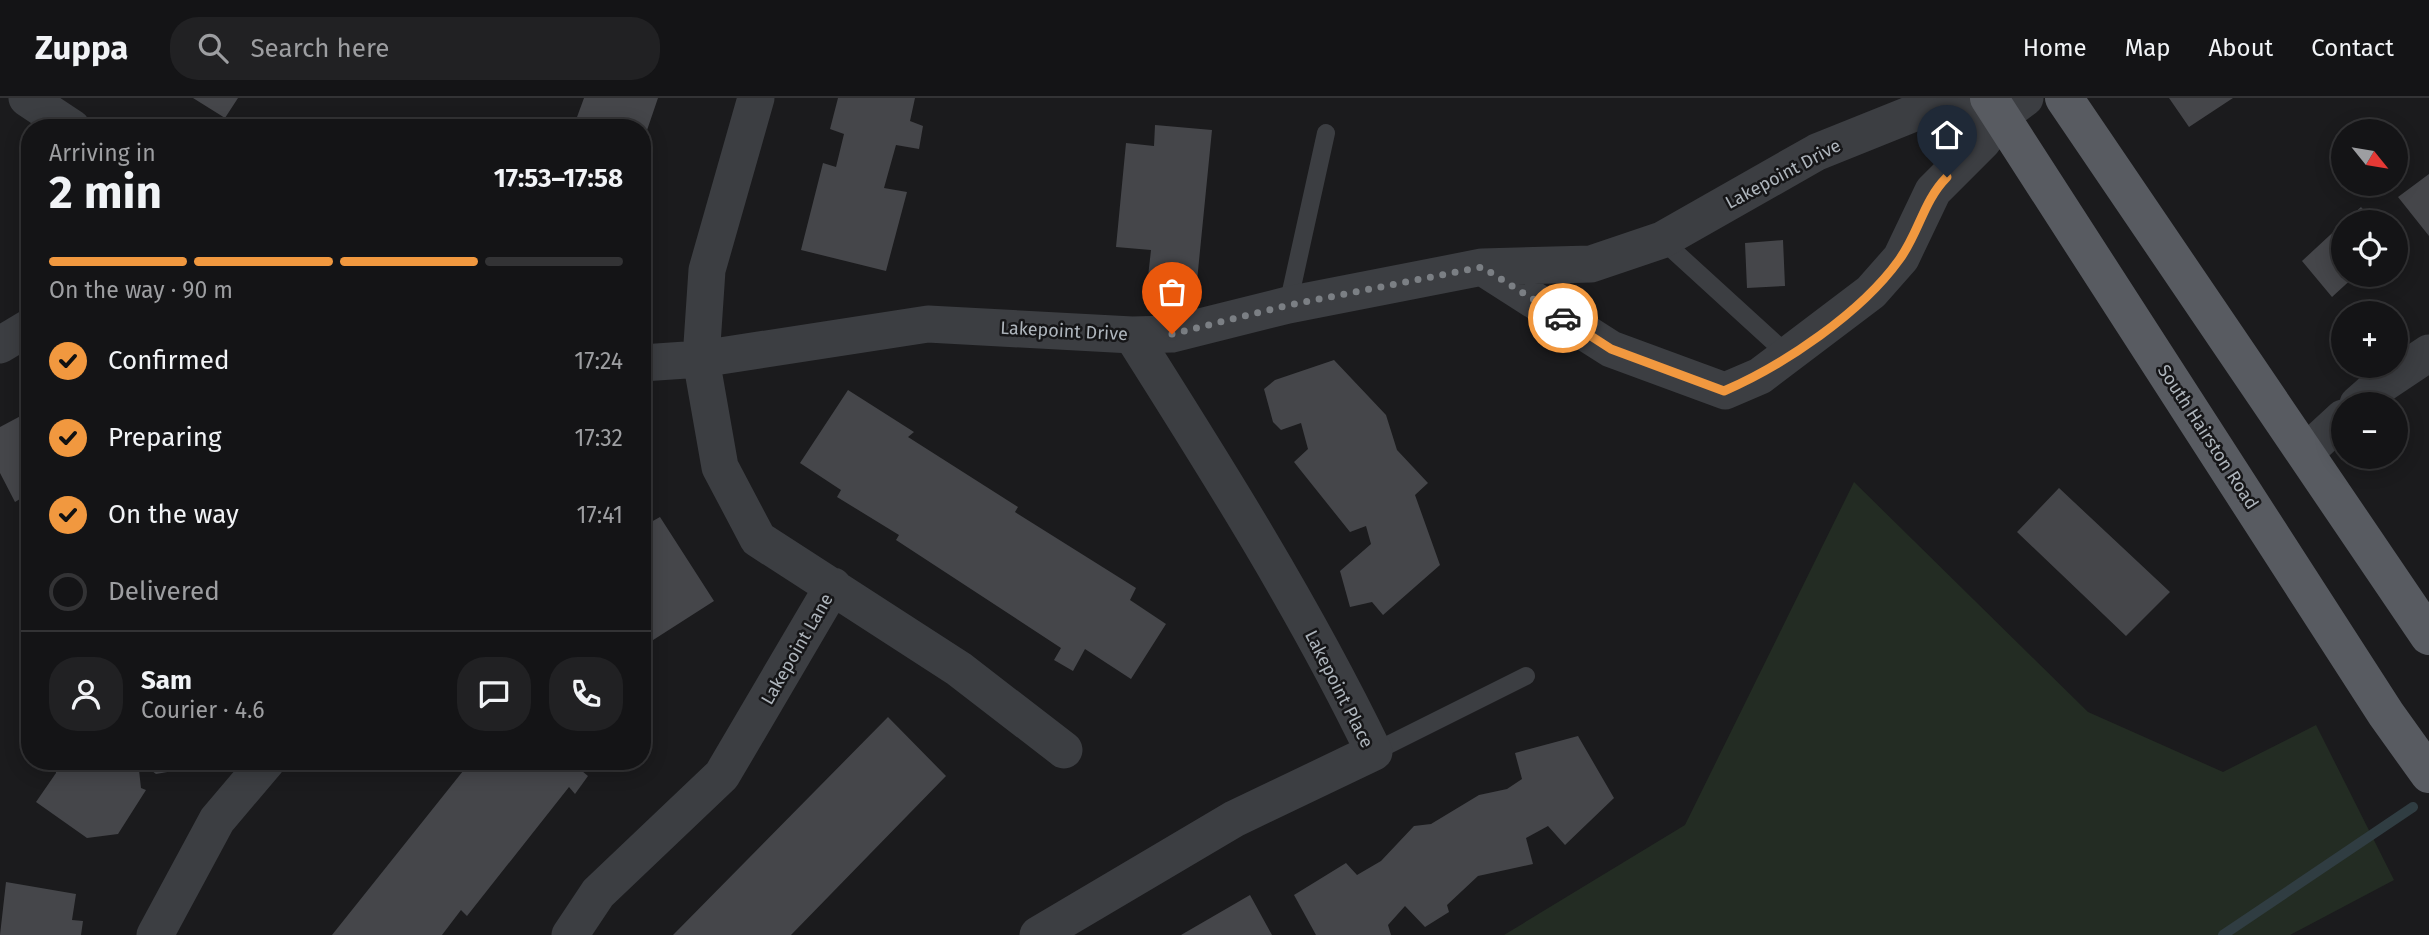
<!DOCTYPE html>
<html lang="en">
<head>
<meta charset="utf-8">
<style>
  :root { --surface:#141416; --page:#212123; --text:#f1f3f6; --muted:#9d9ea1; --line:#333335; --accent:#f1983f }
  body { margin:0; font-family:"Fira Sans",sans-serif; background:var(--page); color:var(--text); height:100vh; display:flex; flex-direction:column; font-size:26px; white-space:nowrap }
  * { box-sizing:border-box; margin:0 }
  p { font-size:23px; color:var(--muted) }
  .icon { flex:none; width:38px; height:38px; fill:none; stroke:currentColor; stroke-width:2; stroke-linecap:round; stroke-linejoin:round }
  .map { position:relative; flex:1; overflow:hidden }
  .panel { position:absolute; left:21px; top:21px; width:630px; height:651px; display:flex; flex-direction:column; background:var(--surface); border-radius:28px; box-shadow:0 4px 18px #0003,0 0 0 2px var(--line) }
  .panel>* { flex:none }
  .needle { width:46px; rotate:120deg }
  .controls { position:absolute; left:2331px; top:21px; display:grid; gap:14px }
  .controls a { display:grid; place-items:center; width:77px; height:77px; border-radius:50%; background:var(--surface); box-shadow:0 4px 18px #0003,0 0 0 2px var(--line); font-size:35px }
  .pin { position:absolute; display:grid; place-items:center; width:60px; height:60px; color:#fff; margin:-72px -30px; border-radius:50% 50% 50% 0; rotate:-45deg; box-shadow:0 0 7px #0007 }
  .pin .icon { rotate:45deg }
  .courier { position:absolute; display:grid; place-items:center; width:70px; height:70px; margin:-35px; border:5px solid #f1983f; border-radius:50%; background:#fff; color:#222; box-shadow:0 2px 9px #0007 }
  .head em { font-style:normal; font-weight:700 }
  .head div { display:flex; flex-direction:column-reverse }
  .head { display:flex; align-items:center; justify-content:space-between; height:119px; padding:0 28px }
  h1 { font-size:46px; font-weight:700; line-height:52px }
  .bar { display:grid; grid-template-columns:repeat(4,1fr); gap:10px 7px; align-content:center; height:84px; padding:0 28px }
  .bar i { height:9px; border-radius:5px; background:var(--line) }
  .bar .on { background:var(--accent) }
  .bar p { grid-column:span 4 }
  .line { display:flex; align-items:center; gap:18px; padding:0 28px; border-top:2px solid var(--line) }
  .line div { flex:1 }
  .round { display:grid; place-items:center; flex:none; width:74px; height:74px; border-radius:28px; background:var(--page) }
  ol { padding:0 28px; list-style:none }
  li { display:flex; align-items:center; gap:21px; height:77px }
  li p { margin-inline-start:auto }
  li .icon { padding:7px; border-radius:50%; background:var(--accent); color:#111; stroke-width:4 }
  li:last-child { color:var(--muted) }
  li i { width:38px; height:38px; border:4px solid var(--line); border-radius:50% }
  header { display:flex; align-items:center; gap:42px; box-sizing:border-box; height:98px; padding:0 35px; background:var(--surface); border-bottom:2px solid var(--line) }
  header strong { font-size:33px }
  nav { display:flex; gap:38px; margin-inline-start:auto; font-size:24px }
  .search { width:490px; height:63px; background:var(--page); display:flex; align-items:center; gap:18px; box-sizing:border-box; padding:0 24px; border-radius:28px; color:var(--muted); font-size:26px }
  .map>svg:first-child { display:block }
</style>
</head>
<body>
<header>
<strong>Zuppa</strong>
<div class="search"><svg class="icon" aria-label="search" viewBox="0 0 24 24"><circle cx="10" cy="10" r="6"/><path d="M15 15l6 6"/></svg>Search here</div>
<nav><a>Home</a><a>Map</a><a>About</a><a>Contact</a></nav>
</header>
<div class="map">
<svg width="2429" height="837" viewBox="0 0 2429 837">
  <rect width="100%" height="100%" fill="#1b1b1d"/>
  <!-- green -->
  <path fill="#232c23" d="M1854,384L2088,614L2223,674L2316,627L2394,782L2290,837H1504L1685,727Z"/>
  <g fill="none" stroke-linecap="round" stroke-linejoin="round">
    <!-- stream -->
    <path stroke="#303d42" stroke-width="10" d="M2223,837L2413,709"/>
  </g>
  <!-- building -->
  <path fill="#45464a" d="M193,0H238L225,20Z
    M584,0H658L643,44L642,30H573Z
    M838,0H915L910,23L923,28L919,51L896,47L884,90L907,94L886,173L801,152L823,65L836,69L844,36L830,31Z
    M2169,0H2233L2189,29Z
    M1155,27L1212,32L1197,183L1148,179L1151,152L1116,149L1126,45L1154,48Z
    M2429,76V138L2398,99Z
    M2361,109L2374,124H2344Z
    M2343,125V177H2356L2332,199L2302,163Z
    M1783,142L1785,188L1747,190L1745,145Z
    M2358,177H2385L2371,190Z
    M1334,262L1386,317L1397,352L1428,385L1415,397L1440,467L1383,517L1372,504L1350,509L1340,473L1371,446L1366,428L1350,434L1294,364L1308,351L1301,325L1281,332L1273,324L1264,291L1275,282Z
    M848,292L914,334L908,339L1018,409L1015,414L1136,490L1130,502L1166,526L1131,581L1085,551L1073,573L1054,562L1061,550L896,442L899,437L837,399L841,392L800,365Z
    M30,313V395L15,404L0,375V329Z
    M2059,390L2170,494L2126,538L2017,434Z
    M660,419L714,503L650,544L642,532V429Z
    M888,619L946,678L791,837H673Z
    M1578,638L1614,700L1565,747L1548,728L1526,740L1533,766L1478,778L1447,807L1449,814L1425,829L1405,808L1388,827L1391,837H1316L1294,797L1346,765L1357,777L1381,763L1414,728L1431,726L1479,697L1507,691L1522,681L1515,655Z
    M55,663H138L141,690L146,692L118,736L87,740L36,704L56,675Z
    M139,663H180L173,673L156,676Z
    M471,663H570L588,678L575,696L569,689L467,818L461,812L442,837H332Z
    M6,784L76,796L72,822L83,823L81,837H0Z
    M1250,797L1272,837H1181Z"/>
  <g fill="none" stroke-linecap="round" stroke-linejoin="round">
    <!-- lane -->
    <path stroke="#3c3e42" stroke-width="18" d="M1662,142L1788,257
      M1288,207L1326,35
      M1374,654L1526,578"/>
    <!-- street -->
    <path stroke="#3c3e42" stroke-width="37" d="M27,0L72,30
      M756,0L707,172L701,261L720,369L758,441L959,571L1064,652
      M1482,169L1611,251L1725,293L1760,278L1871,194L1901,160L1933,93L1982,44L2001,18L2025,0
      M0,247L30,229
      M642,265L701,261L928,226L1132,237L1172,236L1288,207L1482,169L1591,166L1662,142L1817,54L1919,13L1963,2L2001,18
      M2358,306L2375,291L2429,255
      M2305,355L2343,320
      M155,837L217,722L267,663
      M570,837L598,795L722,677L833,488
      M1038,837L1234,721L1374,654C1304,509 1218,373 1132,237"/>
    <!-- primary -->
    <path stroke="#585b61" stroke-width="38" d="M1989,0L2386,616L2429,676
      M2064,0L2429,538"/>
  </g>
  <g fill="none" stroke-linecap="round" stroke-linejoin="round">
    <!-- done -->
    <path stroke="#7b7f84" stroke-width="7" stroke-dasharray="0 12.6" d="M1172,236L1289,207L1482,169L1563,220"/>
    <!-- route -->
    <path stroke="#f1983f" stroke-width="9" d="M1563,220L1611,251L1724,293C1784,267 1861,215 1899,162C1919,135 1923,103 1947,79"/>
  </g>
  <g text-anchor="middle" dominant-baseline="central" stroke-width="5" stroke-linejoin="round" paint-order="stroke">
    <!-- street labels -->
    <g font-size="18" fill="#aeb5bc" stroke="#161618">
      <text transform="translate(1783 76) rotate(-28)">Lakepoint Drive</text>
      <text transform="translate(1064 233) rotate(3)">Lakepoint Drive</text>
      <text transform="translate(2208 339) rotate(57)">South Hairston Road</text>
      <text transform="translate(797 551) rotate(-60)">Lakepoint Lane</text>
      <text transform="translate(1339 591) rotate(63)">Lakepoint Place</text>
    </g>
  </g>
</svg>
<div class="controls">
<a><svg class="needle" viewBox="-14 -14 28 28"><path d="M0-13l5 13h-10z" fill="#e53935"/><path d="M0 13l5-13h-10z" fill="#9d9ea1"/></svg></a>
<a><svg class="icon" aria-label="locate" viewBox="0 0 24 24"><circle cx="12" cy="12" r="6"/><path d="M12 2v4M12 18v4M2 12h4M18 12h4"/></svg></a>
<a>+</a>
<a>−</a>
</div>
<div class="pin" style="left:1172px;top:236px;background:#ea580c"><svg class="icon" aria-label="bag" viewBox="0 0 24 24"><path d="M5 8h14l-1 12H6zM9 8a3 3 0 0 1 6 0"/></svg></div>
<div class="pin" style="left:1947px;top:79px;background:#1f2937"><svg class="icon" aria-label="home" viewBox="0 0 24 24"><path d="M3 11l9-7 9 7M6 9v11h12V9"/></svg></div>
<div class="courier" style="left:1563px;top:220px"><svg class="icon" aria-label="car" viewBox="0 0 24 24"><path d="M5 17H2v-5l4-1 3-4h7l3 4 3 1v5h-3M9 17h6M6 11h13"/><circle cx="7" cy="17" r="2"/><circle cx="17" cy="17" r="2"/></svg></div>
<section class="panel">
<div class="head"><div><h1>2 min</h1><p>Arriving in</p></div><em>17:53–17:58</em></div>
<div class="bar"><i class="on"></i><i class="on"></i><i class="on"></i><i></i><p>On the way · 90 m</p></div>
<ol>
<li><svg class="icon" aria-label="check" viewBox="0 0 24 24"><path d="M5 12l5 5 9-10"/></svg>Confirmed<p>17:24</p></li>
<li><svg class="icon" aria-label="check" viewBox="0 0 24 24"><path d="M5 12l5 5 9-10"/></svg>Preparing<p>17:32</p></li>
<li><svg class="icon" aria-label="check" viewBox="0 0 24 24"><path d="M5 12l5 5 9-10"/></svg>On the way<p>17:41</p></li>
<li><i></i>Delivered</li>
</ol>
<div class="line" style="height:126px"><a class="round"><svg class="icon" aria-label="person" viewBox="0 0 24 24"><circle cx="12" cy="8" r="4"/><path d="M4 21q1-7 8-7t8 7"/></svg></a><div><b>Sam</b><p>Courier · 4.6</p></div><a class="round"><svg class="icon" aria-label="chat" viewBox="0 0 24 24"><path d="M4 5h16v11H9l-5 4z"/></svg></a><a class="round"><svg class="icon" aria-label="phone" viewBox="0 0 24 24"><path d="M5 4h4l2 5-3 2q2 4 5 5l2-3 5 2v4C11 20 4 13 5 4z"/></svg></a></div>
</section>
</div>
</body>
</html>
